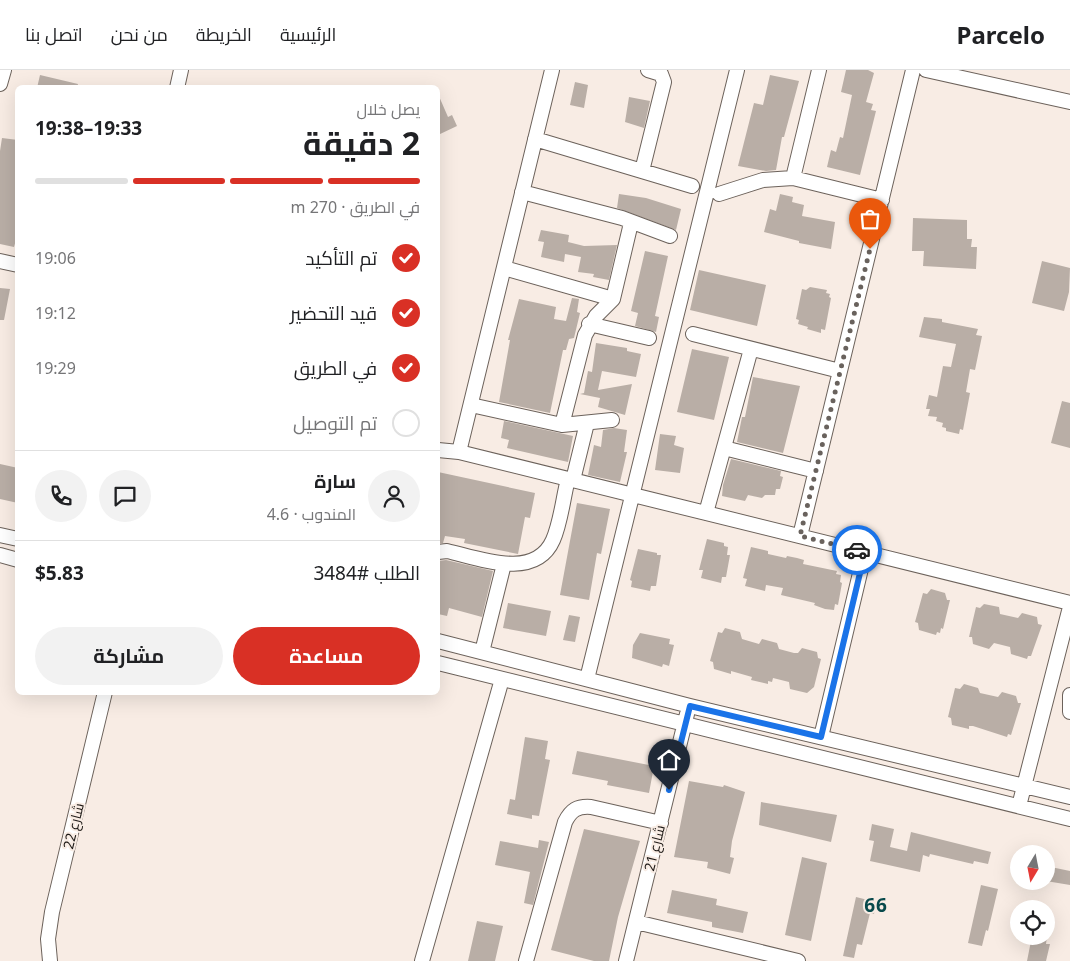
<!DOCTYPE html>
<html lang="ar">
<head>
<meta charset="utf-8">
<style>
  :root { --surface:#fff; --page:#f2f2f2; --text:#202124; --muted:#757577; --line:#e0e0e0; --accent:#d93025 }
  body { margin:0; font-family:"Noto Sans",Cairo,sans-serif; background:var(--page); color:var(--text); direction:rtl; height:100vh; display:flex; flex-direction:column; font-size:19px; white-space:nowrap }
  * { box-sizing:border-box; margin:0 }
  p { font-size:16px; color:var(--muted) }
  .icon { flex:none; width:28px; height:28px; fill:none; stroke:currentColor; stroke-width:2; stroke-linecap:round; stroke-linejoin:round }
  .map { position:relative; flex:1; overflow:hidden; direction:ltr }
  .sheet { position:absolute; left:15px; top:15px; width:425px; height:610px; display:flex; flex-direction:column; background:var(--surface); border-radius:8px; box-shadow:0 5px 20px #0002; direction:rtl }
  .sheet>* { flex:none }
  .needle { width:32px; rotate:190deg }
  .fabs { position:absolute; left:1010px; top:775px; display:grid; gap:10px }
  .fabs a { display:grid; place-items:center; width:45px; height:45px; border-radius:50%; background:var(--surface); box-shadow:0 5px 20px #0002; font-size:25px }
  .pin { position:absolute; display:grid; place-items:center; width:42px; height:42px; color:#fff; margin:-51px -21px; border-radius:50% 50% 50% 0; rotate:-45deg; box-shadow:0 0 5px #0007 }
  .pin .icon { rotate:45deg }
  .courier { position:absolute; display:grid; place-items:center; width:50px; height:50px; margin:-25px; border:4px solid #1a73e8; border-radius:50%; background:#fff; color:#222; box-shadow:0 1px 6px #0007 }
  .overview em { font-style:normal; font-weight:700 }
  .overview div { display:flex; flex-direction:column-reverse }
  .overview { display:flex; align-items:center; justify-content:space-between; height:85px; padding:0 20px }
  h1 { font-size:32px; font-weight:700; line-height:38px }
  .bar { display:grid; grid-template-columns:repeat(4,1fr); gap:8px 5px; align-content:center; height:60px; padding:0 20px }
  .bar i { height:6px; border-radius:4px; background:var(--line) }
  .bar .current { background:var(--accent) }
  .bar p { grid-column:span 4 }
  .line { display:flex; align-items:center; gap:12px; padding:0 20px; border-top:1px solid var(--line) }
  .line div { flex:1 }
  .round { display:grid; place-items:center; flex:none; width:52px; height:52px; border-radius:26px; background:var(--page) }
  ol { padding:0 20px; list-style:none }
  li { display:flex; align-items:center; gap:15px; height:55px }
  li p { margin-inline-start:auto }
  li .icon { padding:5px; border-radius:50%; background:var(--accent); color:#fff; stroke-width:4 }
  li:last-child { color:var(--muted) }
  li i { width:28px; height:28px; border:2px solid var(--line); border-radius:50% }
  .button { display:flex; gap:10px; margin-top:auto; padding:10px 20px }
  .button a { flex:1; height:58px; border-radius:30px; background:var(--accent); color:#fff; font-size:20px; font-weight:700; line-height:58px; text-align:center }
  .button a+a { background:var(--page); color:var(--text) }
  header { display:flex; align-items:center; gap:30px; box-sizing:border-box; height:70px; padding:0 25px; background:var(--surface); border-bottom:1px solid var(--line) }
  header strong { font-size:24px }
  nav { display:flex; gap:28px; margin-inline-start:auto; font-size:18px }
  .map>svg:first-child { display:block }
</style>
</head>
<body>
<header>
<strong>Parcelo</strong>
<nav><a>الرئيسية</a><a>الخريطة</a><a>من نحن</a><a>اتصل بنا</a></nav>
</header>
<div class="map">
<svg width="1070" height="891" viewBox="0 0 1070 891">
  <rect width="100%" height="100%" fill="#f8ece4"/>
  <!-- building -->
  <path fill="#b9aea6" d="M846,0H868L874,3L866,32L873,34L871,40L876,41L860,105L827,97L831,80L836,82L840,67L843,68L852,25L841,22Z
    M40,5L78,14L77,18H37Z
    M770,5L799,11L784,67H782L776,100L766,101L738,96L754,33L763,35Z
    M575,12L588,15L584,38L570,35Z
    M438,24L448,47L452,45L457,56L438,65Z
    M629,27L650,31L644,58L625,52Z
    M2,68L18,70V163L14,177L0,174V81Z
    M619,124L646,128L681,139L676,160L617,138Z
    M780,124L793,127L792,132L804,135L802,146L835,152L831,179L799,173V171L764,162L770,139L776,141Z
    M913,148L967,150V169H972L971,177H977L976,199L923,196L924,181H912Z
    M541,160L569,165L568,172L584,176L617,175L609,210L593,207L594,204L578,202L581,187L565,184L564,192L541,187L544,172L538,171Z
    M645,181L668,186L655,246L659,247L656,262L635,256L638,243L631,241Z
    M1042,191L1070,198L1069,222L1064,241L1032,233Z
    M699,200L766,215L757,256L690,240Z
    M810,217L827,220L826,223L830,224L829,227L831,228L825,260L821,259V263L807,259L808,257L798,254L799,250L796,249L802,219L806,220Z
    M0,218L10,219L4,250H0Z
    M572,228L579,229L577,242L580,243L574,268L569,269L566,280H563L550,343L499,332L510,270H508L519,229L556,237L554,249L566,251Z
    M924,247L942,249V252L978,259L976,265L982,266L975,300L970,299L966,322L970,323L963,360L960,359L959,364L946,361V358L942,357L943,353L936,351L937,347L928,346L930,339H926L929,325L937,327L943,296L951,297L956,274L919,267Z
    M596,273L627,278V281L641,284L636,307L602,301L598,320L632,314L625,345L598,337L600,328L580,324L584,323L588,301L592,302Z
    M692,279L729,287L714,350L677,342Z
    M753,307L800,316L783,383L737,372L742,347H745Z
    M1062,331L1070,333V378L1051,373Z
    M504,351L573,366L568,392L507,378L509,370L501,368Z
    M614,358L627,360L624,382H627L620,412L588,405L594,375L601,377L603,360Z
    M660,364L676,366L674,375L684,378L680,403L655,400Z
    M731,389L781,401L780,406L783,407L780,419H776L775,425H765L762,428L748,425L745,431L722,426L723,415Z
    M0,394L18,398V433L0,429Z
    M438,402L535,423L530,448L525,447L518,484L464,473L465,469L445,466L443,473H438Z
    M577,433L610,439L601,484L597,483L589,530L560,525Z
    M707,469L724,473V476L728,477L727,485H730L726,507H722L721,513L701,508L703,500H699Z
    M751,477L768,481V484L786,488L787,486L797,488L804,490L803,494L837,501L836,504L841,505L840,512L842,513L838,535L835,534L834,540L825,539L814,535L815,533L781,525L783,518L766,515L765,521L745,516L747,509L743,508Z
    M638,479L657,483V485H661L656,516H651L650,521L631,517L632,511L630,510Z
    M446,490L493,501L482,547L449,538L447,546L438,544V491Z
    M931,519L945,523L947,530H950L943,559L941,558L940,563L937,562L936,565L919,560L918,553L915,552L923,523L927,524Z
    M508,533L551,541L546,566L503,558Z
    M984,534L999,537L1000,544L1018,548L1022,543L1037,547L1038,554L1042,555L1031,586H1028L1027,589L1011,584L1010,577L994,573L989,579L973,574L972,567H969L976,537L980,538Z
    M569,545L580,547L575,572L563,570Z
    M725,558L740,562L742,569L759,574L762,569L777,573L779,579L794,583H798L802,578L817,582L818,588L821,589L814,617L807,623L790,619L789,612L773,608L772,612L768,611V614L751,610L752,607L731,601V604L714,599L713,592L710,591L718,562L722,563Z
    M640,563L670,569L669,574L674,575L669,596L663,594L662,597L632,588L633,575Z
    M964,614L978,618L980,623L998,627L1002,622L1016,626L1018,633H1021L1011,665L1008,664L1007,667L973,656H969V659L952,655L951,648L948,647L955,618L960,619Z
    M525,667L548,671L545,689L550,690L539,746L532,745V749L507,744L510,729L515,730Z
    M577,681L654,696L649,723L607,715L608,711L572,704Z
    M689,711L723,717L724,715L745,722L732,771L730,787L734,788L730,804L707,798L708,792L674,787Z
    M761,732L837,745L831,772L759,755Z
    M872,754L894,759L890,777L907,781L911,762L991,782L988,794L974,791L973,794L930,784L929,787L923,785L920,802L870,791L874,771L869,770Z
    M584,759L640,771L618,847L609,891H594L551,880Z
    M539,770L549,772L533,835L524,833L530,802L495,795L500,771L538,778Z
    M802,787L827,793L811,871L785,865Z
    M1046,796L1070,801V815L1046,811Z
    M981,815L998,819L988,861L986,860L982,876L968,873Z
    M672,820L717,829L716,835L748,842L743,863L712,857V852L667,843Z
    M856,827L876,832L874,844L870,843L862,875L857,874L854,888L843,886Z
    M477,851L503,856L495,891H468Z
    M1032,866H1047L1046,874H1050L1046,891H1027Z"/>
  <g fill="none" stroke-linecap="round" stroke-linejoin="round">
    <!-- minor casing -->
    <g stroke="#6c625b" stroke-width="16">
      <path id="minor" d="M926,0L1070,32
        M0,14L4,0
        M177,18L181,0
        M535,69L692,116
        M642,101L664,12L661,4L648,0
        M793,108L819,0
        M522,122L622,148L670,166
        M719,124L763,110L793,108L882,130
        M0,191L18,195
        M504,198L613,229
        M589,254L649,268
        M693,264L840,301
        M471,335L562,355L612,350
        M562,355L585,265L596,246L613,229L631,153
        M724,378L816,401
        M438,380L459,382L1070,533
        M459,382L552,0
        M573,410L587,353
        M706,443L751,279
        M0,465L18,469
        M800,466L913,0
        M438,482L447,481C478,488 535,511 553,470C561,452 563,428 568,409
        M0,485L18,490
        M438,571L690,636L1070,727
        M482,582L504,494
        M438,593L1070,749
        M587,609L737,0
        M1070,625V642
        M821,667L865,482
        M1019,736L1070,537
        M636,852L798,891
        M50,891L48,869L52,842L105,622
        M422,891L502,609
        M526,891L565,752C571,740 577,736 591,737L661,753
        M626,891L687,644"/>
    </g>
    <!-- minor -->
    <use href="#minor" stroke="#fff" stroke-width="14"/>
  </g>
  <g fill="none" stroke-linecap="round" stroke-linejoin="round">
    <!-- done -->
    <path stroke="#69625d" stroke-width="5" stroke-dasharray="0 9" d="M857,480L800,466L870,179"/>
    <!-- route -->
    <path stroke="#1a73e8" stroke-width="6" d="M669,720L690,636L821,667L865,482L857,480"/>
  </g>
  <g text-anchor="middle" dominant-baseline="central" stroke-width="4" stroke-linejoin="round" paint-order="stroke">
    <!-- street labels -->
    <g font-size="14" fill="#1c1815" stroke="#f8ece4">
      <text transform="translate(73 756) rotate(-76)">شارع 22</text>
      <text transform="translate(654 778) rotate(-76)">شارع 21</text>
    </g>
    <!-- district labels -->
    <g font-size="19" font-weight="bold" letter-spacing="1" fill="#08494b" stroke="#f8ece4">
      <text x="876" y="835">66</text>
    </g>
  </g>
</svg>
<div class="fabs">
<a><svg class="needle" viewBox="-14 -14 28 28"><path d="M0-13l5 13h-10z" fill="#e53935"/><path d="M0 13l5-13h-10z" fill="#757577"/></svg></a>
<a><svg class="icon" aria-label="locate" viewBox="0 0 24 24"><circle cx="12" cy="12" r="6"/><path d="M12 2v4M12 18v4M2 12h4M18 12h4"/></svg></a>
</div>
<div class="pin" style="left:870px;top:179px;background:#ea580c"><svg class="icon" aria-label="bag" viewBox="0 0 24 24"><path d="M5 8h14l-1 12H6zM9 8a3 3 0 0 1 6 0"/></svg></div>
<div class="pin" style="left:669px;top:720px;background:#1f2937"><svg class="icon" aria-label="home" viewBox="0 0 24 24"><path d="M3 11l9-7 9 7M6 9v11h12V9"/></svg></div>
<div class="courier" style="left:857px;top:480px"><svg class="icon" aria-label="car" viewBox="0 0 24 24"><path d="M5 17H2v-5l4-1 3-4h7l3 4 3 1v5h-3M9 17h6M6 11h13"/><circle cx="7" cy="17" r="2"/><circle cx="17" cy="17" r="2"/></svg></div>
<section class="sheet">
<div class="overview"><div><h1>2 دقيقة</h1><p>يصل خلال</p></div><em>19:33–19:38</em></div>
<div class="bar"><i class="current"></i><i class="current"></i><i class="current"></i><i></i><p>في الطريق · 270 m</p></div>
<ol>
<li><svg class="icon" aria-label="check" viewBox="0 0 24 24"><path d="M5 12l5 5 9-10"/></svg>تم التأكيد<p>19:06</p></li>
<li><svg class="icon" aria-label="check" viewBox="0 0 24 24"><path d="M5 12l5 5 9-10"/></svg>قيد التحضير<p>19:12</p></li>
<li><svg class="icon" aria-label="check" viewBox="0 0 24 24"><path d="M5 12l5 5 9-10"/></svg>في الطريق<p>19:29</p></li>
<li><i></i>تم التوصيل</li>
</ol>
<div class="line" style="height:90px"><a class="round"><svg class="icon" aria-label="person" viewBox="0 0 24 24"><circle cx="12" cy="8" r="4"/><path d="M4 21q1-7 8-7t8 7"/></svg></a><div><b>سارة</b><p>المندوب · 4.6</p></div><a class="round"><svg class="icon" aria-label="chat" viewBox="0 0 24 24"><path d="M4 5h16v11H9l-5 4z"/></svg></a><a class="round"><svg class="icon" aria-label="phone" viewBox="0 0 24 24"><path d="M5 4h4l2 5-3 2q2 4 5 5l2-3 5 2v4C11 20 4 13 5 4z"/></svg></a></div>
<div class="line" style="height:65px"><div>الطلب #3484</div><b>$5.83</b></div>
<div class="button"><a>مساعدة</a><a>مشاركة</a></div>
</section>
</div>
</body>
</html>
